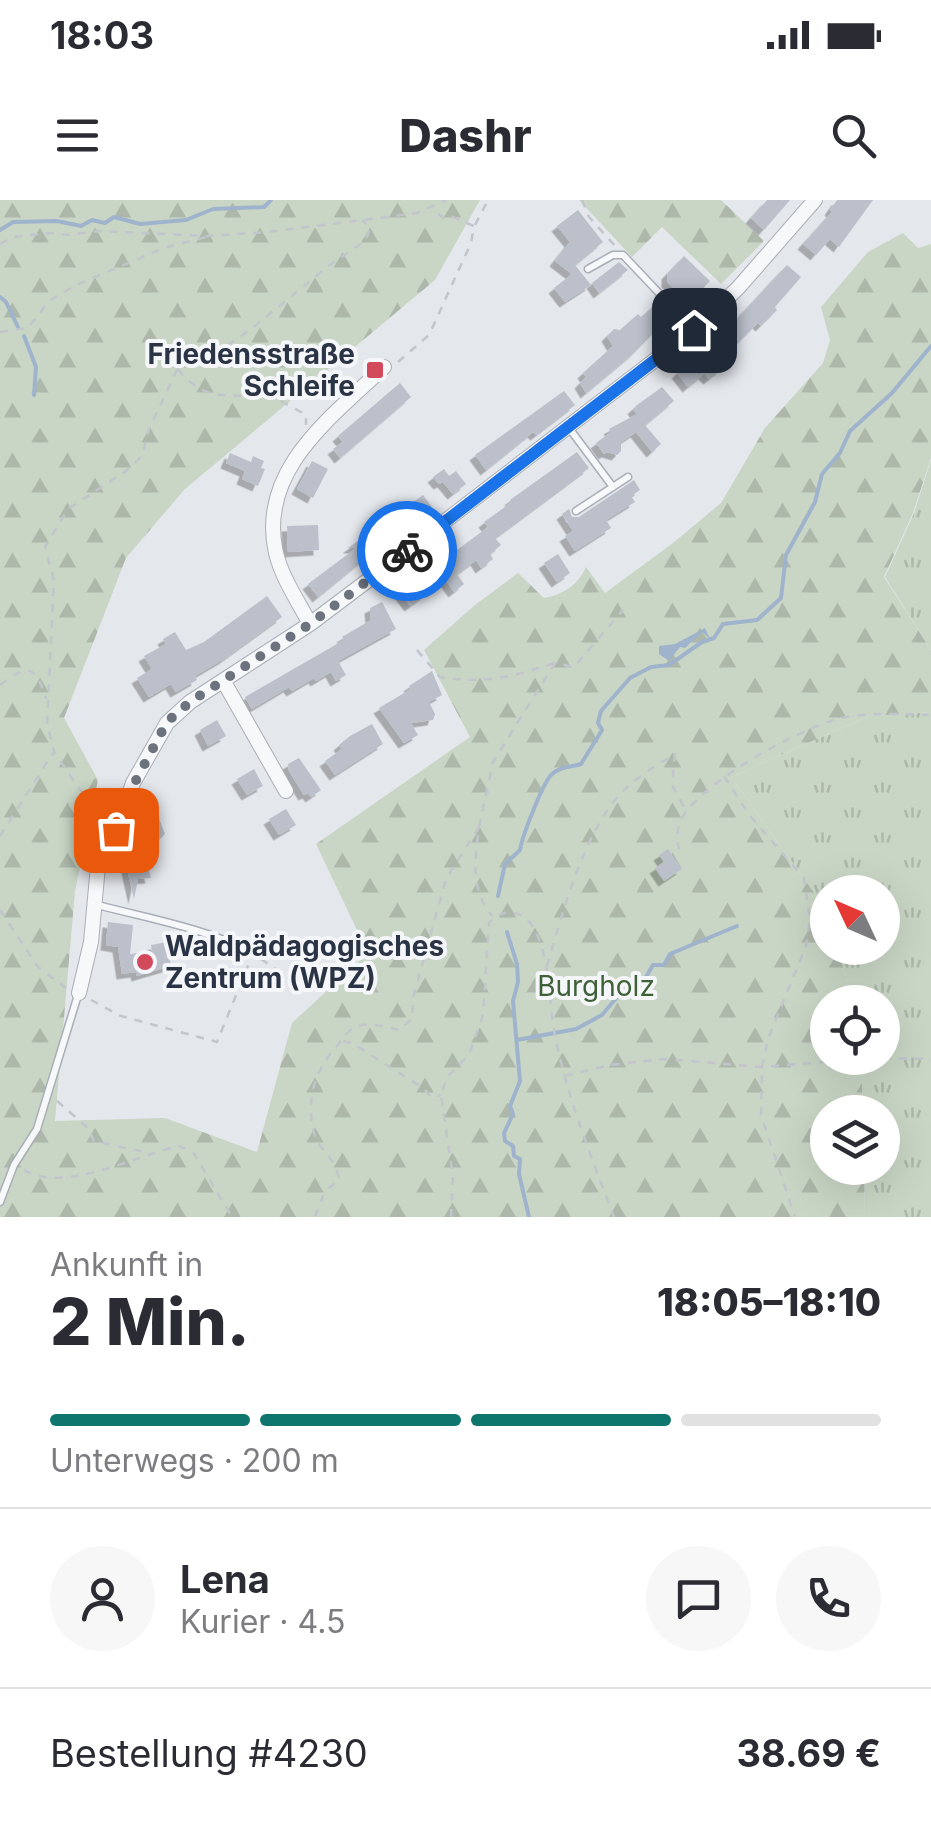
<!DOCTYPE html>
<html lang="de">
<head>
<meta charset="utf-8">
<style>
  :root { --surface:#fff; --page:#f7f7f7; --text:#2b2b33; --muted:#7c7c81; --line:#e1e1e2; --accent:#0f766e }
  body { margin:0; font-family:Inter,sans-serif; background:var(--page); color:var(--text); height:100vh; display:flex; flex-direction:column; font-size:38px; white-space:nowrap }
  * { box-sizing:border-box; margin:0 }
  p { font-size:32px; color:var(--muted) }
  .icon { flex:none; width:55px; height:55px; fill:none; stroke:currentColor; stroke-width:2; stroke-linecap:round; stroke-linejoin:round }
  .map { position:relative; height:1017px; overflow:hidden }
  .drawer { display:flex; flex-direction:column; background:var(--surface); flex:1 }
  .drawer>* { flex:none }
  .needle { width:65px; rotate:314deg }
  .tools { position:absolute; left:810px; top:675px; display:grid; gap:20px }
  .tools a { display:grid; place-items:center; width:90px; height:90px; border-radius:50%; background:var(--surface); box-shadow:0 10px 40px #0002; font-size:50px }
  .pin { position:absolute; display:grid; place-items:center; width:85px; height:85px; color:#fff; margin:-42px; border-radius:20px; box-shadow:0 5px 15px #0006 }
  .courier { position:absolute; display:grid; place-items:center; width:100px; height:100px; margin:-50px; border:8px solid #1a73e8; border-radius:50%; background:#fff; color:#222; box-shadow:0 2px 12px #0007 }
  .overview em { font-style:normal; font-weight:800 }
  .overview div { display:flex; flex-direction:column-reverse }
  .overview { display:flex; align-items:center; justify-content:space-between; height:170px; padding:0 50px }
  h1 { font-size:65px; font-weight:800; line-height:75px }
  .bar { display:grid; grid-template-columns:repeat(4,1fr); gap:15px 10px; align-content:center; height:120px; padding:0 50px }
  .bar i { height:12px; border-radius:8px; background:var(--line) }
  .bar .active { background:var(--accent) }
  .bar p { grid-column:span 4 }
  .line { display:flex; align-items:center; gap:25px; padding:0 50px; border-top:2px solid var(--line) }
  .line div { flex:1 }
  .round { display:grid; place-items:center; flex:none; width:105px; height:105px; border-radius:52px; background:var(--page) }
  .status { display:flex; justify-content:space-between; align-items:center; height:70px; padding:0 50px; background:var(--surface); direction:ltr }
  .status svg { height:28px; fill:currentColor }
  header { display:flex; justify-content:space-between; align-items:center; height:130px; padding:0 50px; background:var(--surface); font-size:45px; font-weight:800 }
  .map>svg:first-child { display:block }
</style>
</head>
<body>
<div class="status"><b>18:03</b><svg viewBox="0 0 49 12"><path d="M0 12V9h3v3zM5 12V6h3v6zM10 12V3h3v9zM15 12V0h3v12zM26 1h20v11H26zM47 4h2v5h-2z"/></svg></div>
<header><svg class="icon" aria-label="menu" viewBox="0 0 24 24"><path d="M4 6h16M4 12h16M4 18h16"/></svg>Dashr<svg class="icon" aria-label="search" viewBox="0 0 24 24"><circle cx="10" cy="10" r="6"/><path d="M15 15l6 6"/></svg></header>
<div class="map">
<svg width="931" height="1017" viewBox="0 0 931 1017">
  <defs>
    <pattern id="grass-tufts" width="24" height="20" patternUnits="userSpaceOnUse" patternTransform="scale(2.5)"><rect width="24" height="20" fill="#c9d6c5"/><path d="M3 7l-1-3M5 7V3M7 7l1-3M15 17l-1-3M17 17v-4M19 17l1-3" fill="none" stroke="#adb8ab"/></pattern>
    <pattern id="forest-firs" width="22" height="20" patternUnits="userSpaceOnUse" patternTransform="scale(2.5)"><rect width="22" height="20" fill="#c9d6c5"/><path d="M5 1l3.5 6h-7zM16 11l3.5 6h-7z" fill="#adb8ab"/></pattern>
    <filter id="shadow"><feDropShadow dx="-5.5" dy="5.5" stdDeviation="0" flood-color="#0004"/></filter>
  </defs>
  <rect width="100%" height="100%" fill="#e4e7ec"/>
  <!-- grass -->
  <path fill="url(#grass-tufts)" d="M931,260V450L885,377L914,313Z
    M931,512V1017H865L864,968H882V912H863L861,858H882V802H854L837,748H882V692H828L827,719L823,705L731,577L869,516Z"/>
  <!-- forest -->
  <path fill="url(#forest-firs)" d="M0,0H480L435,80L185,289L126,358L64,518L98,580L75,691L55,921L165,918L257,952L292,823L368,753L316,644L470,537L424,450L475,405L518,373L544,398C563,395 578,385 586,367L605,393L673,343L721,303L765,228L823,163L830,140L821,107L868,52L903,33L918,48L931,44V258L913,313L884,377L931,450V512L869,516L731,577L823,705L827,719L828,748H837L854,802H828V858H861L863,912H828V968H864L865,1017H0Z
    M579,0H721L764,41L721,84L662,27L632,57Z"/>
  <!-- water -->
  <path fill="#9fb4cc" d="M705,428L710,439L702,432L685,448L680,447L669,461L659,454V446L675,444Z"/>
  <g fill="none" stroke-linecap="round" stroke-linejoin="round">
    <!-- stream -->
    <path stroke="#9fb4cc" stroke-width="4" d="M0,30L13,22L57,21L81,26L92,20L105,23L114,17L140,24L186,20L213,9L264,7L271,0
      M0,97L6,102L18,127
      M24,136L36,167L34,195
      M498,696L505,664L520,650C522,637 542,585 551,575C560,566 571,567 581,564L602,530L598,523L601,511L630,478L651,467L669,465L702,442L714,438L723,424L757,420L781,398L786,355L815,302L822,274L840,253L850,231L892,193L931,146
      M507,732L517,764L518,782L513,801L520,881L510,906L513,914L504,933L505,941L513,946L514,956L520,959L519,974L529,1017
      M517,840L576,829L602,815L624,789L646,777L653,765H664L670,754L737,726"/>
  </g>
  <!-- building -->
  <path fill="#bbc0ca" filter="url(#shadow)" d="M767,0H790L764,30L751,18Z
    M837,0H873L839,47L830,39L816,55L803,44L832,12L830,10Z
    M578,10L603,42L575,65L591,85L565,102L554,88L572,74L555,61L570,42L557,26Z
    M684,56L710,81L683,109L675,100L681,94L667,82V74Z
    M619,62L628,70L599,93L592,83Z
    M787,65L801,77L775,107L777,110L761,126L758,123L730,151L735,156L720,170L709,179L704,174L688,187L677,173L717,140Z
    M658,102L671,115L634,153L586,193L580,183L586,177L583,173L613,146L607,136L614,129L620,130L638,114L641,117Z
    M400,183L411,197L340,258L333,249L343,242L338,236Z
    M662,187L674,201L645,225L661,244L652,252L636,232L621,242V251L617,255L607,252L604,254L596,243L611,232L609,229L637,214L633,209L637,205Z
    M564,191L575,205L536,235L533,232L486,270L475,255Z
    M577,252L589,268L495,338L501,345L490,354L493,359L481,368L476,360L457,374L464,384L454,392L441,374L422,388L426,394L410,406L394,385L410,373L413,376L454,346L457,350L488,327L484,322L512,302L510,300Z
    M230,253L251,262L253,256L264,261L261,268L265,269L258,286L242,279L245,271L226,263Z
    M312,261L328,269L313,298L297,289Z
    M444,269L449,276L456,271L466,284L453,294L443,282L439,284L433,277Z
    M634,280L640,290L631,296L635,302L606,320L611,328L575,351L565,336L573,331L562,314L569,309L572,317H579Z
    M423,295L434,310L389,339L318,397L308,384L356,348H348L379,326L382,331L398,319L395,315Z
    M318,325L319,350L288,352L287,326Z
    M558,354L570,373L557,382L544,363Z
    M267,396L282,417L224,459L195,476L197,480L176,492L171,484L149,497L137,478L152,469L144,456L166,444L163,439L175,432L186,450L204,442Z
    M382,402L396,429L338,461L346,475L336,481L331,472L316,481L314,478L292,491L289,487L252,509L245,497L344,440L342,437L371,420L370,408Z
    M432,471L442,495L429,502L435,514L433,520L411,523L418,535L404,543L379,508L411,489L409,486Z
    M217,520L226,536L208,546L200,530Z
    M372,524L383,544L335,575L325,561L342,549L339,545L350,536Z
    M299,558L321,590L311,597L308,593L304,595L289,571L288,564Z
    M254,569L263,586L247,595L237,579Z
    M155,608L165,634L159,640L141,620Z
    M286,609L296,625L279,635L269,619Z
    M668,649L682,669L664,681L655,668L664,662L659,655Z
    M144,651L151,678L138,679L134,699L124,655Z
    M108,722L133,725L130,754L152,751L151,745L167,742L171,766L137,776L136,772L122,774L118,747L106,745Z"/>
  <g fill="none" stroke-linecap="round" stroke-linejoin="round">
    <!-- service casing -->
    <g stroke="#a9aeb7" stroke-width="9">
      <path id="service" d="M588,69L613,55H623L693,129
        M569,228L613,287
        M576,311L628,277
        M98,705C150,719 205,728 253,753
        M0,1002L14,965L37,929L78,795"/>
    </g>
    <!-- minor casing -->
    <g stroke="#a9aeb7" stroke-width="16">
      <path id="minor" d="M310,424C298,401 282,378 276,353C257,270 332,217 384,167
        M224,482L286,591
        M79,793L91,742L98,666L112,643L133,583L167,523L190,502L310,424L375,375L694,130L738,88L815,0"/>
    </g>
    <!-- path -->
    <path stroke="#c2c5cb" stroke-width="2.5" stroke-dasharray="8 8" stroke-linecap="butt" d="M582,0L589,17L616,47
      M475,25L488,0
      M0,44L13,37L48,33L69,35L100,31L207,36L268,32L417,13L446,0
      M0,132L28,128L49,101L76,85L164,48L206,37
      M398,162L429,135L471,43L474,26L450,16L445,19L433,10
      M178,169C207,206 229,191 269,198C282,200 295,209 306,215V225
      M417,450L440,477C485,484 512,477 555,463
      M0,485C29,462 36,466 46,499
      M724,576L750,616L804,678L810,720L806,746L768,839L762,867L761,915L795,1017
      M104,618L87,600L54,552L47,524L54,381L45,347L68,309L126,271L142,256L149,229L178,168L216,153L250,130L331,64L358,46L366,39L370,28L362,20
      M479,627L493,562L555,463L574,467L623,410
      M0,636L53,553
      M679,650C677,640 676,630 681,620C698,583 812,520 852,516C878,513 905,514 931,515
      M0,710L38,767L66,788
      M261,759L309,792
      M547,766C562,714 585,628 624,590C639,576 658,564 675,554L672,585L686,611
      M91,800L121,816L217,842L250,761
      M343,841L352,843L423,888L431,897L441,895
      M565,876L610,865L664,859L762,867L873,858L931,859
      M57,901L88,928L94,941L149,953
      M24,970C65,994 136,955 179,946L193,952L232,1017
      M315,1017L325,991L339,980C335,955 319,952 314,933C306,900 314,871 337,846C341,841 347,832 353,828C367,821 385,827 399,830L412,819L413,798L446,679L479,627C475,660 470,689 492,716
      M451,1017L453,977L441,895L447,877L469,855L483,815L489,723C501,707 523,710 533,727C552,759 548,806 556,841C569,901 592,959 614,1017"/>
    <!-- service -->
    <use href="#service" stroke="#f7f8fa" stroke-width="6"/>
    <!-- minor -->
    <use href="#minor" stroke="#f7f8fa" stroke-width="14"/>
  </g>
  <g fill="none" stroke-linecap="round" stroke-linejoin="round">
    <!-- done -->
    <path stroke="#6c737f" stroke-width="10" stroke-dasharray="0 18" d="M116,630L134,584L167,522L190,502L310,424L407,351"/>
    <!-- route -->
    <path stroke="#1a73e8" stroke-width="12" d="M407,351L694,130"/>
  </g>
  <!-- markers -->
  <g fill="#d1495b" stroke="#f4f6f9" stroke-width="4">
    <rect x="365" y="160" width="20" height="20" rx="5"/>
    <circle cx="145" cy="762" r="10"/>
  </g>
  <g text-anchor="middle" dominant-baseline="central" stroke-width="8" stroke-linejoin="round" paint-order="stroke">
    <!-- poi labels -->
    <g font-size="28" font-weight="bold" fill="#2b3445" stroke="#f4f6f9" text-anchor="end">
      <text x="355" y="154">Friedensstraße<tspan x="355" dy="32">Schleife</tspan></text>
      <text x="165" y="746" text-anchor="start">Waldpädagogisches<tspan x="165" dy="32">Zentrum (WPZ)</tspan></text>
    </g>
    <!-- park labels -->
    <g font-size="28" fill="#3f6138" stroke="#f4f6f9">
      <text x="596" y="786">Burgholz</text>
    </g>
  </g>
</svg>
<div class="tools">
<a><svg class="needle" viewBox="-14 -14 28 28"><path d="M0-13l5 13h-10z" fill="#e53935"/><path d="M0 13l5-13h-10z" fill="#7c7c81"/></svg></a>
<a><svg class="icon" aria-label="locate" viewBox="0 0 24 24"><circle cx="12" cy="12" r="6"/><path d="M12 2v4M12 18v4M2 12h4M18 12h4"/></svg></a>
<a><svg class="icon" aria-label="layers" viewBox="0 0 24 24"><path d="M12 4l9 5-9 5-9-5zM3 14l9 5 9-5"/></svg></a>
</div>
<div class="pin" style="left:116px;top:630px;background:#ea580c"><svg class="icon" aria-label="bag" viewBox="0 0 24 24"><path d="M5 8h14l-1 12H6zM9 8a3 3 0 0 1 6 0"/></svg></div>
<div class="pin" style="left:694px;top:130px;background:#1f2937"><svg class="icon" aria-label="home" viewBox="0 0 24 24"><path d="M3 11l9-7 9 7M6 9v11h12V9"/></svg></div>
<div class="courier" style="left:407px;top:351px"><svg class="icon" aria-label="bike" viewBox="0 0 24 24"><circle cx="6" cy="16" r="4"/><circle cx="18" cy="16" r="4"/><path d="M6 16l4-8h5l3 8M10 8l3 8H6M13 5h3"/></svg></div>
</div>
<section class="drawer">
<div class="overview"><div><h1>2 Min.</h1><p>Ankunft in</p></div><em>18:05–18:10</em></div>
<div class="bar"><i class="active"></i><i class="active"></i><i class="active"></i><i></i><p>Unterwegs · 200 m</p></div>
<div class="line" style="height:180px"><a class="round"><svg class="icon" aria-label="person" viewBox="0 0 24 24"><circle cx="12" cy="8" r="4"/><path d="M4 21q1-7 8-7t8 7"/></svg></a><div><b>Lena</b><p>Kurier · 4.5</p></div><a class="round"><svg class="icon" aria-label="chat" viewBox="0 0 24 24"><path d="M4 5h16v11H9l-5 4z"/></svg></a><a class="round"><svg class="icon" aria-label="phone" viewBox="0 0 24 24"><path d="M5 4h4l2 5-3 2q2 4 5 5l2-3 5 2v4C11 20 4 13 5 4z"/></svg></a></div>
<div class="line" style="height:130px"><div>Bestellung #4230</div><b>38.69 €</b></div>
</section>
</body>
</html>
